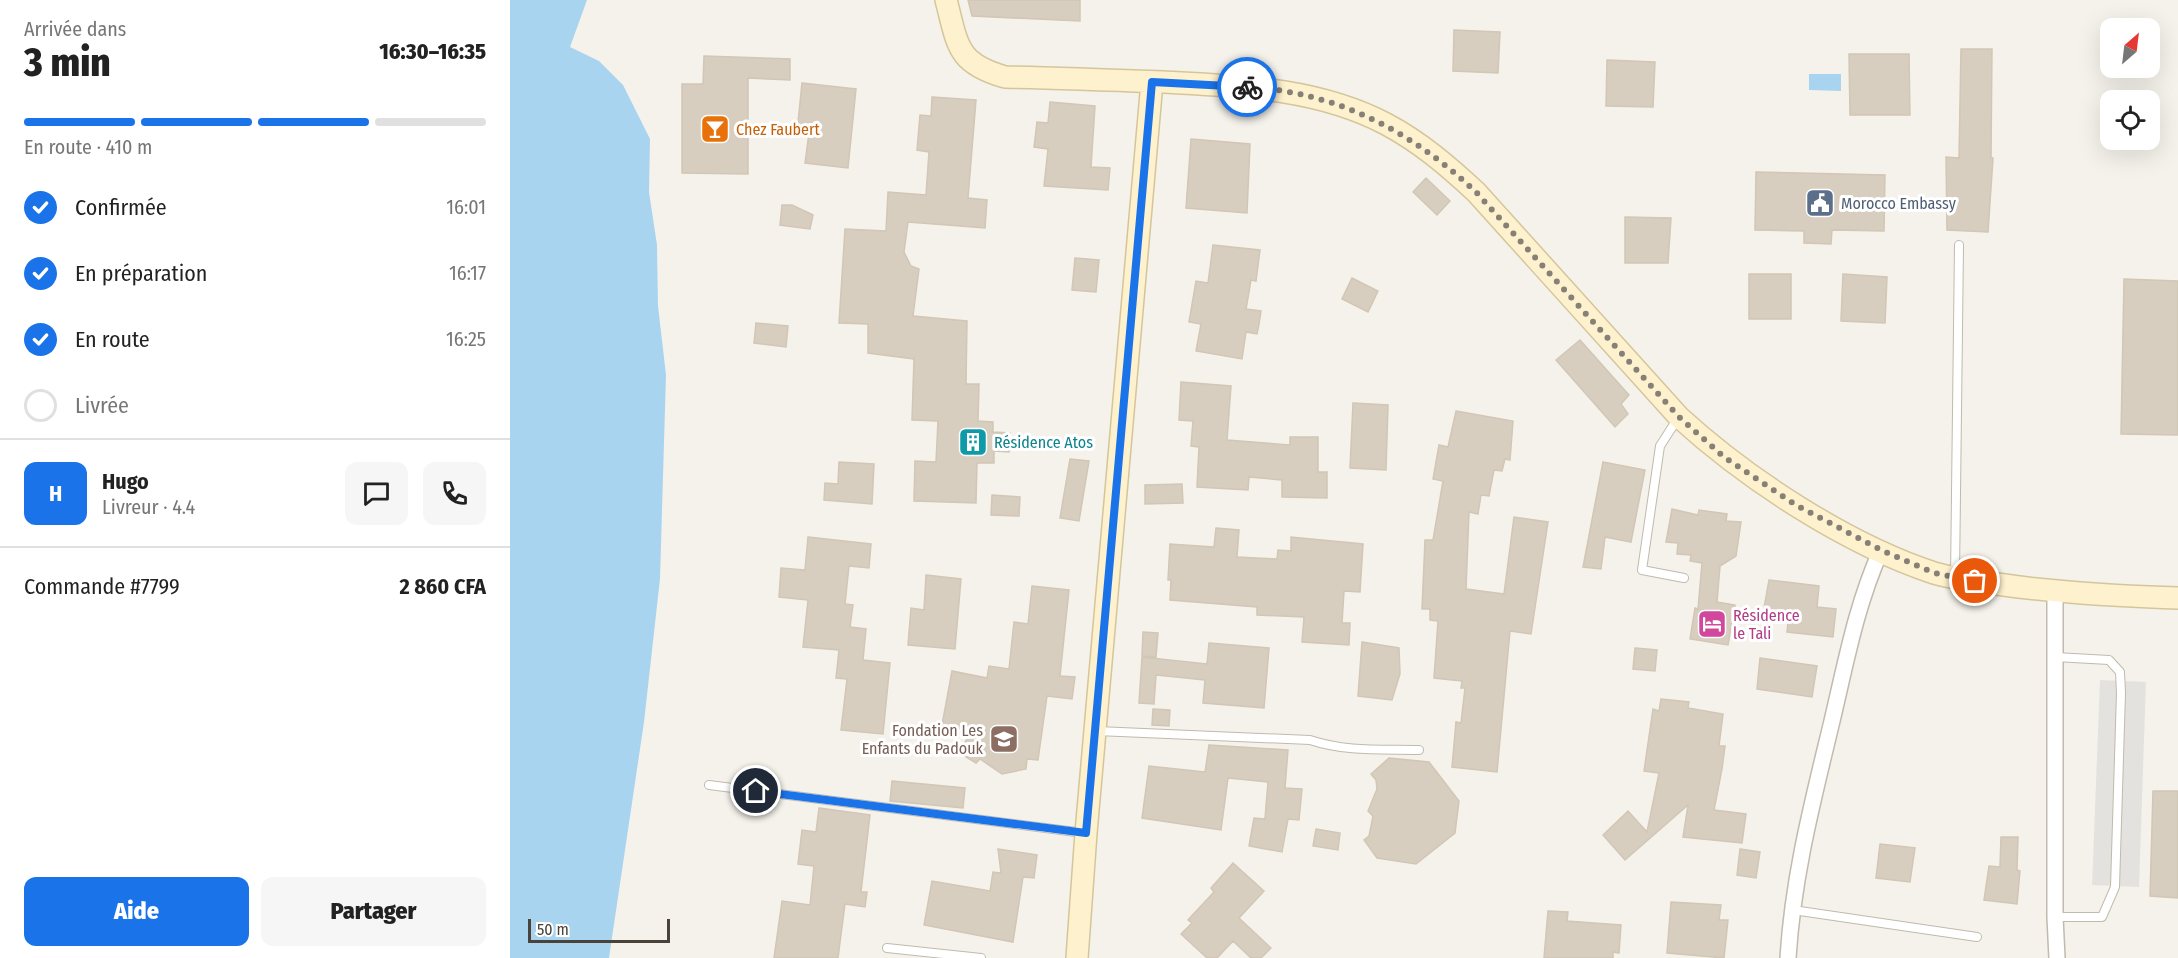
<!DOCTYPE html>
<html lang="fr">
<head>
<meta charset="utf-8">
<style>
  :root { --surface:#fff; --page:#f6f6f6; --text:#222; --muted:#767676; --line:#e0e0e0; --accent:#1a73e8 }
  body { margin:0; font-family:"Fira Sans Condensed",sans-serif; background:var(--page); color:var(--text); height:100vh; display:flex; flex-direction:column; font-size:22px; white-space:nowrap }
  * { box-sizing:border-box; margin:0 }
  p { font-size:20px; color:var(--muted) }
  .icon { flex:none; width:33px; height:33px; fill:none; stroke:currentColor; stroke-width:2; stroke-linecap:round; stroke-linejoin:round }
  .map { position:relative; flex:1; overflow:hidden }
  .panel { display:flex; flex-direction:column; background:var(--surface); width:510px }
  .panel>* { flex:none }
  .needle { width:39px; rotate:28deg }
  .buttons { position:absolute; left:1590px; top:18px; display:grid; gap:12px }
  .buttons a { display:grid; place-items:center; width:60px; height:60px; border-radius:12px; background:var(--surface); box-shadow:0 6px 24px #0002; font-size:30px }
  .scale { position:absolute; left:18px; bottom:15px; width:142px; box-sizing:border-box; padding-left:6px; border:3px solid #4a4339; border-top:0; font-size:16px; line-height:21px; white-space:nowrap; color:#4a4339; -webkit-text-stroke:4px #fff; paint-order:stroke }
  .pin { position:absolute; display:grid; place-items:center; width:51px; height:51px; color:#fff; margin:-26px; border:3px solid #fff; border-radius:50%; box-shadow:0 2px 6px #0007 }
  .courier { position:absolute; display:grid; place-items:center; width:60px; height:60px; margin:-30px; border:4px solid #1a73e8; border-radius:50%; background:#fff; color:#222; box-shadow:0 2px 8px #0007 }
  .headline em { font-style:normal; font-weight:800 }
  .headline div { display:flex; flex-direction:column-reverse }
  .headline { display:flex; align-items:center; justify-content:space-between; height:102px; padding:0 24px }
  h1 { font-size:39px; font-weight:800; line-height:45px }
  .bar { display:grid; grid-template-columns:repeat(4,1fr); gap:9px 6px; align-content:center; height:72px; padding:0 24px }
  .bar i { height:8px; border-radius:4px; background:var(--line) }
  .bar .current { background:var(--accent) }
  .bar p { grid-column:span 4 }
  .line { display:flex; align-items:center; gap:15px; padding:0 24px; border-top:2px solid var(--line) }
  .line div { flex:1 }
  .round { display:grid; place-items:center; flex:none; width:63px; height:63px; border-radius:12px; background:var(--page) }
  ol { padding:0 24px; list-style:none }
  li { display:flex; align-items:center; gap:18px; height:66px }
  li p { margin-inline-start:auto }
  li .icon { padding:6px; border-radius:50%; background:var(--accent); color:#fff; stroke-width:4 }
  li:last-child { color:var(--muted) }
  li i { width:33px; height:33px; border:3px solid var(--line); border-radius:50% }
  .button { display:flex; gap:12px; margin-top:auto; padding:12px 24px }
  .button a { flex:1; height:69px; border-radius:12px; background:var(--accent); color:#fff; font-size:24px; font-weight:800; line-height:69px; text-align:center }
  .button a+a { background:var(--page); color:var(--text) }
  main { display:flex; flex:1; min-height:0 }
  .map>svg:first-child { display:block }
</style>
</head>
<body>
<main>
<section class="panel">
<div class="headline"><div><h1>3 min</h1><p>Arrivée dans</p></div><em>16:30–16:35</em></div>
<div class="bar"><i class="current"></i><i class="current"></i><i class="current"></i><i></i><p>En route · 410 m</p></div>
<ol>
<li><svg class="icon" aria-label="check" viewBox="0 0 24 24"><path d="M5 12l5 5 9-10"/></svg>Confirmée<p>16:01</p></li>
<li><svg class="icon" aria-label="check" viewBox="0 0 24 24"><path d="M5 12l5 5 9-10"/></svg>En préparation<p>16:17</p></li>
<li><svg class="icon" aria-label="check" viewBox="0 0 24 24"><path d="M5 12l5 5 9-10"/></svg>En route<p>16:25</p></li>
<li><i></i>Livrée</li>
</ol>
<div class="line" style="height:108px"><b class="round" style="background:var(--accent);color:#fff">H</b><div><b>Hugo</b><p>Livreur · 4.4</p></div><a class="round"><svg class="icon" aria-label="chat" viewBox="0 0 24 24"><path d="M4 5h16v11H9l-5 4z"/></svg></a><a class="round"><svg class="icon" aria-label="phone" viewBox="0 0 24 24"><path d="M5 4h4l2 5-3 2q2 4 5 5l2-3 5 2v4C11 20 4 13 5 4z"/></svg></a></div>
<div class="line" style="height:78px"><div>Commande #7799</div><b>2 860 CFA</b></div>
<div class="button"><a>Aide</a><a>Partager</a></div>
</section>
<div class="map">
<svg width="1668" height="958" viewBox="0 0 1668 958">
  <rect width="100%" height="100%" fill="#f5f2eb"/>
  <!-- parking -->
  <path fill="#e4e2df" d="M1590,680L1636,682L1629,887L1582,885Z"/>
  <!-- water -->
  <path fill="#a9d4f0" d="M0,0H77L60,47L89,61L113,85L140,139L139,192L147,245L148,306L156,375L150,579L134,722L99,958H0Z
    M1299,74H1331V91L1299,90Z"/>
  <!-- building -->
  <path fill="#d7cec0" stroke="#d2c6b4" stroke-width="1.5" d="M458,0H570V21L462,16Z
    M944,30L990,32L988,73L943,71Z
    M1451,49H1482L1481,158H1483L1478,232L1437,230L1436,157L1449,158Z
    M1339,54H1399L1400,115H1340Z
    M194,56L280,59V80L238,78V174L172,173V84H193Z
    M1097,60L1145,62L1143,107L1096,106Z
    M292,83L346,89L338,168L295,163L299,133L287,132Z
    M422,97L466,100L458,198L477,200L475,228L398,222L394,252L401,266L409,269L403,316L457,321L456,384H469L468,421L483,422V432L500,433L499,452L484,451V463H467L466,503L404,501L405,461L426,462L428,421L402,420L404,359L358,353V324L329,323L335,229L376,231L378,192L416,195L419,152L407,150L410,115L421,116Z
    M540,102L585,106L581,167L600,168L598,190L534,186L538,149L524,147L527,122L538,123Z
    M681,139L740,144L737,213L676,208Z
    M1246,172L1375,175L1374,231L1322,230L1321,244L1294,243V231L1245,230Z
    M916,178L940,201L927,215L903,192Z
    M272,205H282L303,215L300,229L270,225Z
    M1115,217L1161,218L1158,263H1115Z
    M703,245L750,250L746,281L741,280L736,309L751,311L749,324L747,334L736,332L732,359L686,351L691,324L679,322L686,281L698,283Z
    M565,258L589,260L586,292L562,290Z
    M1239,274H1281V319H1239Z
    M1333,274L1377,277L1375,323L1331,321Z
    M842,278L868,291L858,312L832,299Z
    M1614,279L1668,281V435L1611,434Z
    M246,323L278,326L276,347L244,343Z
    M1070,340L1119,395L1111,404L1118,414L1105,427L1046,360Z
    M671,382L721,386L717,440L780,445V437H808V472H817V498L772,497V480L739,477L738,490L687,487L689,447L681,446L683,421L669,420Z
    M843,403L878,405L876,470L840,468Z
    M946,411L1003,421L1000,460L995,459L992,471L984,470L979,496L971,495L968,514L959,512L956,589L994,594L1004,517L1038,522L1021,634L1000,631L987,772L942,767L946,722L951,723L955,688H951L952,681L924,678L928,621L920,620V609H912L915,540H923L933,481L923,479L929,445L938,447Z
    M560,459L579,461L569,521L550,518Z
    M329,462L364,464L362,504L314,500L315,483L328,484Z
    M1093,462L1135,470L1121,542L1095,537L1091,569L1073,567Z
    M672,484L673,503L635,504V485Z
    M482,495L510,497L509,516L481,515Z
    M1162,509L1188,515L1189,510L1217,514L1216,521L1231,522L1226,556L1210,566L1207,602L1225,605L1218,645L1180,639L1185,608L1188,609L1192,563L1180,561L1181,555L1167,554L1168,543L1156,542Z
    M706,528L729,530L727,557L767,559L768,550L781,551V537L853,544L850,592L834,591L832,623H840L839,645L792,642L794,617L747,615V607L660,600L661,580H658L660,544L704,547Z
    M298,537L361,544L359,568L339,566L335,604L343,605L340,627L356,629L353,660L380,663L373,734L331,730L337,679L326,678L329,650L293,647L298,600L269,597L271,568L295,570Z
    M416,575L451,579L445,649L398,645L401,608L414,610Z
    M1259,580L1309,586L1307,607L1326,609L1323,637L1277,632L1278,622L1252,619Z
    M522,586L559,590L550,676L565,677L562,699L537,696L528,760L517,759L516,769L492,774L470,759L466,763L448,752L462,732L432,725L442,671L477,678L479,666L499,669L504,622L518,624Z
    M633,632L648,633L646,657L632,656Z
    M852,642L889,648L890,674L882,700L848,696Z
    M699,643L759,648L754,708L693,703L695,680L646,675L644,704L629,703L632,657L697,664Z
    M1125,648L1147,650L1145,671L1123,669Z
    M1250,658L1307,666L1302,697L1247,689Z
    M1151,699L1179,702L1178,708L1213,714L1209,746H1215L1212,769L1204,810L1236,814L1232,843L1173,837L1178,805L1115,860L1093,835L1118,811L1137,832L1149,773L1134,771L1143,709L1149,711Z
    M643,709L660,710L659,726L642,725Z
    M699,745L778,750L775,788L792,789L789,820L778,819L772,852L739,846L744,818L755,819L758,782L718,778L711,830L632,818L639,766L695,772Z
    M879,758L919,762L949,801L945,833L906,864L867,858L854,840L859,836L863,816L858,811L867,789L866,780L861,774Z
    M382,781L455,788L453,808L380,801Z
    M1643,791H1668V898L1640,896Z
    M309,808L360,815L351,892H357L355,907L335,904L328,958H264L272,901L300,905L304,866L288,864L292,830L306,832Z
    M806,829L830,833L828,850L803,846Z
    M1491,837H1508L1507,870L1510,871L1507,904L1474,900L1479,866L1490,867Z
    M1370,844L1405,848L1400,882L1366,878Z
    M488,849L527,855L524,878L513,877L503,942L414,925L422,881L480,891L483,872L491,873Z
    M1230,849L1250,852L1246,878L1227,875Z
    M723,863L754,891L729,918L761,948L751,958H741L723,941L707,958H697L671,934L682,923L678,920L704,892L701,888Z
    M1161,902L1211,905L1209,920H1218L1214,958L1157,953Z
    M1038,911L1058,912L1057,921L1111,925L1109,953L1103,952V958H1034Z"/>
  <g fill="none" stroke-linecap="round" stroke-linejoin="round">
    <!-- service casing -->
    <g stroke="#c1baad" stroke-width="10">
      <path id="service" d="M1168,418L1150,446L1132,570L1174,578
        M1445,577L1449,245
        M1545,657L1599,660L1610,672L1611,693L1605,887L1592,917H1545
        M587,731L800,740C836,752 871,749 909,750
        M199,785L574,833
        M1283,910L1467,937
        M377,948L471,958"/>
    </g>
    <!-- minor casing -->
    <g stroke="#c1baad" stroke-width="18">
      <path id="minor" d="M1545,591V917L1547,958
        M1278,958C1283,876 1303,800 1322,721C1336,662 1346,606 1371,550"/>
    </g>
    <!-- secondary casing -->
    <g stroke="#d4c59b" stroke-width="24">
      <path id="secondary" d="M436,0C448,45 446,63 495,77C548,78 601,80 654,82C730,86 807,88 876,124C910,142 938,166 966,192L1169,417C1237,479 1336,544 1424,573C1444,579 1466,581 1487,584C1547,593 1607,596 1668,598
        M567,958L576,833L642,82"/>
    </g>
    <!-- service -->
    <use href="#service" stroke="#fff" stroke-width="8"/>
    <!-- minor -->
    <use href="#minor" stroke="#fff" stroke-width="15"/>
    <!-- secondary -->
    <use href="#secondary" stroke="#fef1cd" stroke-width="21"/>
  </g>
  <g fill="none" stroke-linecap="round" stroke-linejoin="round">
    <!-- done -->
    <path stroke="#868077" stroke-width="6" stroke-dasharray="0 10.8" d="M737,87C827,92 901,131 966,192L1169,417L1214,457L1286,505L1371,550L1424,573L1465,581"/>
    <!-- route -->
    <path stroke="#1a73e8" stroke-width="8" d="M246,791L576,833L642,82L737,87"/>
  </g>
  <!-- icons -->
  <defs>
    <g id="bar-square" transform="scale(1.5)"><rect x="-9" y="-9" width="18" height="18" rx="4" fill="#e8710a" stroke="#fff"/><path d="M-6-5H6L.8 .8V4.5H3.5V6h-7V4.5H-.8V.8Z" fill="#fff"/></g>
    <g id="civic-square" transform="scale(1.5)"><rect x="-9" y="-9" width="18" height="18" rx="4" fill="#5c6f8a" stroke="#fff"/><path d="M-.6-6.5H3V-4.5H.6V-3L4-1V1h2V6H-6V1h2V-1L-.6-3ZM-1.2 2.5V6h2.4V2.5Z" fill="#fff"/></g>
    <g id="building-square" transform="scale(1.5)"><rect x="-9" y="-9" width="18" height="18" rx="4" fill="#0f9aa8" stroke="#fff"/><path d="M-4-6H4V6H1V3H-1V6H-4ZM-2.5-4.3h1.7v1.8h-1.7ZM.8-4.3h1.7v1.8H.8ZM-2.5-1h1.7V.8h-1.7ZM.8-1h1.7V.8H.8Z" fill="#fff"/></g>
    <g id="hotel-square" transform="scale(1.5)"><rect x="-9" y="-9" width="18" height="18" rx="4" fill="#d1479c" stroke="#fff"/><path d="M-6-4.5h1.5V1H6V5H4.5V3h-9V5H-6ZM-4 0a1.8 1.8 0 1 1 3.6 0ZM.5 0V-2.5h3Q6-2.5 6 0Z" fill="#fff"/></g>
    <g id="school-square" transform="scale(1.5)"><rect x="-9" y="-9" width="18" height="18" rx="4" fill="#8d6e63" stroke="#fff"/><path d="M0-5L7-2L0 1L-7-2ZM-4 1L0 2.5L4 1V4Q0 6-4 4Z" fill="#fff"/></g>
  </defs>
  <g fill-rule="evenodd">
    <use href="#bar-square" x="205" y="129"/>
    <use href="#civic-square" x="1310" y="203"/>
    <use href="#building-square" x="463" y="442"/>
    <use href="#hotel-square" x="1202" y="624"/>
    <use href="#school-square" x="494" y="739"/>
  </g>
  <g text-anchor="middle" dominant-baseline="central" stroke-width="6" stroke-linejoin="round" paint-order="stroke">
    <!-- food labels -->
    <g font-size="16" fill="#c56008" stroke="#fff" text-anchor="start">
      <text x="226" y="129">Chez Faubert</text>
    </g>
    <!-- service labels -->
    <g font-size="16" fill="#4e5e75" stroke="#fff" text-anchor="start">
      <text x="1331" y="203">Morocco Embassy</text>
    </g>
    <!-- culture labels -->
    <g font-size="16" fill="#0d838f" stroke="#fff" text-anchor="start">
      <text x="484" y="442">Résidence Atos</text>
    </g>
    <!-- hotel labels -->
    <g font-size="16" fill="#b23c85" stroke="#fff" text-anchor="start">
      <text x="1223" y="615">Résidence<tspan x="1223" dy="18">le Tali</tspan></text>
    </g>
    <!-- education labels -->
    <g font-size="16" fill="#785e54" stroke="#fff" text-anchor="end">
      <text x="473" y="730">Fondation Les<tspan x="473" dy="18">Enfants du Padouk</tspan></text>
    </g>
  </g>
</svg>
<div class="buttons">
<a><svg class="needle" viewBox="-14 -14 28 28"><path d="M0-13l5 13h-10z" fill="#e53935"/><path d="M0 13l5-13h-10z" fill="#767676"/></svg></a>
<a><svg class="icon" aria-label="locate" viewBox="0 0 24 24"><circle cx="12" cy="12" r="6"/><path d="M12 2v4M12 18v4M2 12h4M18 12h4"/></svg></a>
</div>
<div class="scale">50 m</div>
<div class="pin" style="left:1465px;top:581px;background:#ea580c"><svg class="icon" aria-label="bag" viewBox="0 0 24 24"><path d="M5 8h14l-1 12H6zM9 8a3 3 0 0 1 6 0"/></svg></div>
<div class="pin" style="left:246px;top:791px;background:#1f2937"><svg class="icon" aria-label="home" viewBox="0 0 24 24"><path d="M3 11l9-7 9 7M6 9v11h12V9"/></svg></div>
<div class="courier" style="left:737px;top:87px"><svg class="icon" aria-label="bike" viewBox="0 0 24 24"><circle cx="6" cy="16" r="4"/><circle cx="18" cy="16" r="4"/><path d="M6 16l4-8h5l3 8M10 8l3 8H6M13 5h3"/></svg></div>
</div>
</main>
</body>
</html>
